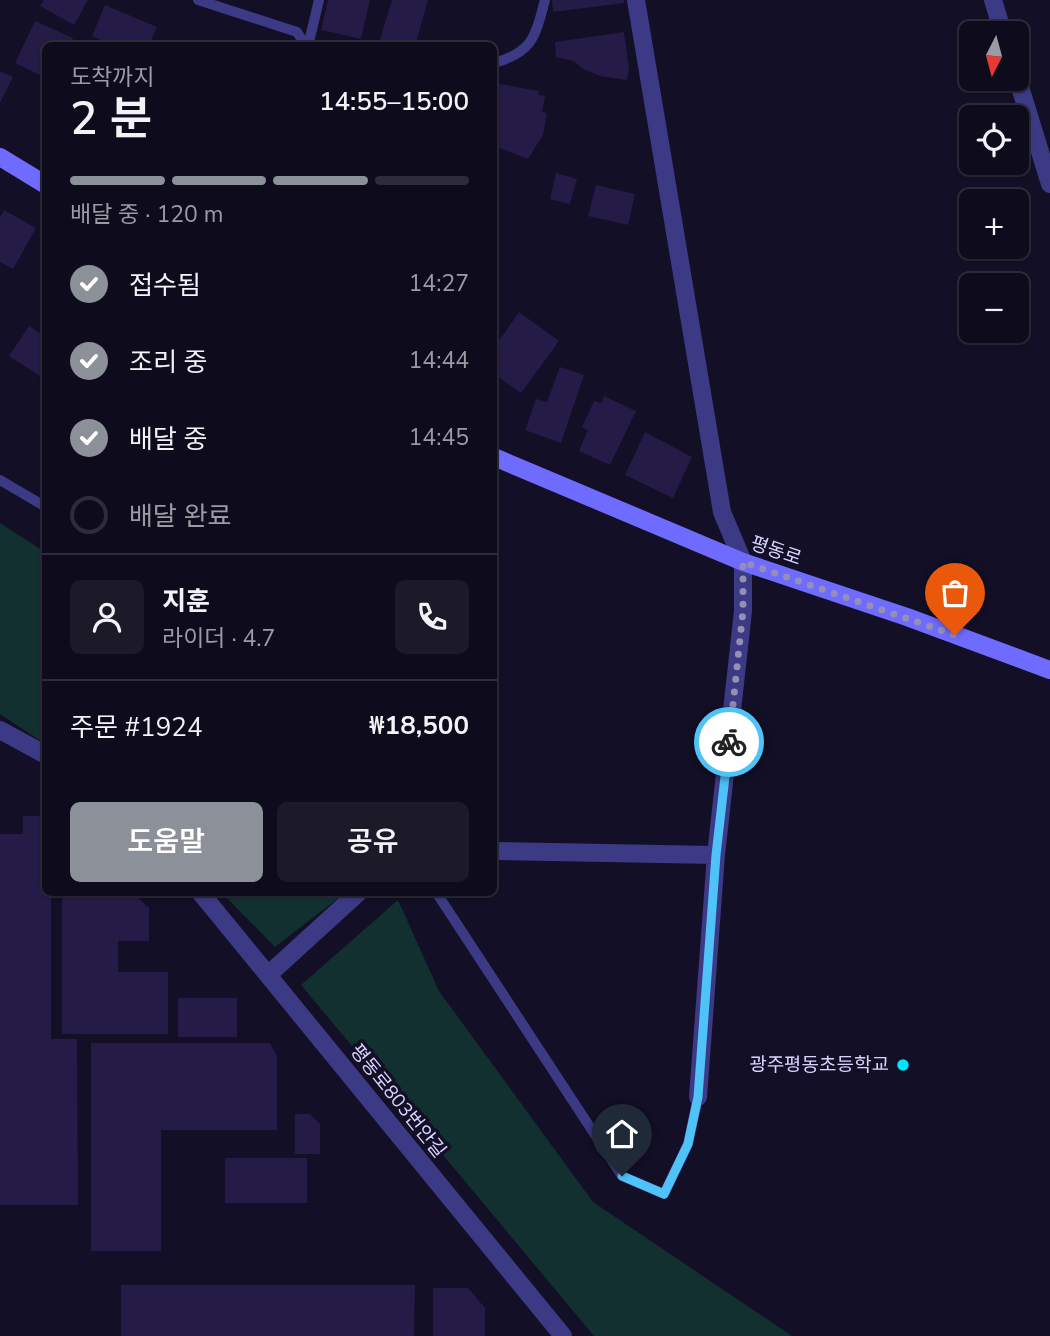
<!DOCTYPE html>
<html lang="ko">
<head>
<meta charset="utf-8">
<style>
  :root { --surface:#0e0b1c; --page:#1c1929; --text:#f1f3f6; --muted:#9b9ba3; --line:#2e2b3b; --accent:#8c9099 }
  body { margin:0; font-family:"Nunito Sans","Noto Sans KR",sans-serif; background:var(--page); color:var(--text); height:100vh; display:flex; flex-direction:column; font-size:26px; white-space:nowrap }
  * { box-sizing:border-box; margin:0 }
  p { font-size:23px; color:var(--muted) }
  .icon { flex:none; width:38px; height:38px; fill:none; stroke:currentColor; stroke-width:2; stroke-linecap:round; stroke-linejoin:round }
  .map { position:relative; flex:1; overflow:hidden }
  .panel { position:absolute; left:42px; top:42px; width:455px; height:854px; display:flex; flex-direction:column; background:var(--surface); border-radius:10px; box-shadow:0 2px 5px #0004,0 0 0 2px var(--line) }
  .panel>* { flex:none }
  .needle { width:46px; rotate:186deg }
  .fabs { position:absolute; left:959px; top:21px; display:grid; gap:14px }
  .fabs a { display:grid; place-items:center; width:70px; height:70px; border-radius:10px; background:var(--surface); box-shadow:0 2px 5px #0004,0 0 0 2px var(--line); font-size:35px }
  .pin { position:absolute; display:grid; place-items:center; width:60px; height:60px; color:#fff; margin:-72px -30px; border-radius:50% 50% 50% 0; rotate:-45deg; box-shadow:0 0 7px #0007 }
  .pin .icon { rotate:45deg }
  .courier { position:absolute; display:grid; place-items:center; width:70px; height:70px; margin:-35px; border:5px solid #4fc3f7; border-radius:50%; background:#fff; color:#222; box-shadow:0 2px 9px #0007 }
  .summary em { font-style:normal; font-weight:600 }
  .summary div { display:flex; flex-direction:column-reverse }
  .summary { display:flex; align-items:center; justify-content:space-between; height:119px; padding:0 28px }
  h1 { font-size:46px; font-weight:600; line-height:52px }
  .bar { display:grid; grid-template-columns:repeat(4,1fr); gap:10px 7px; align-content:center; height:84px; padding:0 28px }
  .bar i { height:9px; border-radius:5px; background:var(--line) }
  .bar .current { background:var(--accent) }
  .bar p { grid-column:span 4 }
  .line { display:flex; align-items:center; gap:18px; padding:0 28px; border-top:2px solid var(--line) }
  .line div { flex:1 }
  .round { display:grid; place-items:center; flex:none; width:74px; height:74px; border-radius:10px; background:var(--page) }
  ol { padding:0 28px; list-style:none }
  li { display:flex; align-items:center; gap:21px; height:77px }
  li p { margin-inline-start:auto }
  li .icon { padding:7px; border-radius:50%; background:var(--accent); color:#fff; stroke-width:4 }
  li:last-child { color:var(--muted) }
  li i { width:38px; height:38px; border:4px solid var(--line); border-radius:50% }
  .cta { display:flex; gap:14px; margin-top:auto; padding:14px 28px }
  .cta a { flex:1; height:80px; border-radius:10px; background:var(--accent); color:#fff; font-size:28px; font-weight:600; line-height:80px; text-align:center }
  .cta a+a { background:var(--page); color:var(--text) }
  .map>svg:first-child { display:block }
</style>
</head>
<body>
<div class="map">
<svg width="1050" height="1336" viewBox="0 0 1050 1336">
  <rect width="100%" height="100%" fill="#130f26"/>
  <!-- green -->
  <path fill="#12302f" d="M0,523L45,552V744L0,714Z
    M222,893H345L275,947Z
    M398,900L439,991L593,1202L792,1336H594L301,985Z"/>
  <!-- building -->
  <path fill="#241b47" d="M44,0H88L74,25L40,6Z
    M328,0H370L361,39L321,30Z
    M392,0H428L415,46H378Z
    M552,0H624V3L553,12Z
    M105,5L157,27L149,46H114L92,36Z
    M35,21L73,38L70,46H46V78L15,63Z
    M624,32L629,69L627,80L600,76L583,69L574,61L556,57L555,42Z
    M0,71L13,77L0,103Z
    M494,83L539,91L538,95L545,96L542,112L547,113L543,135L528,159L494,146Z
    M556,173L577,179L570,204L550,199Z
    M596,185L635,194L628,225L588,216Z
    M4,210L36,228L13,269L0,262V217Z
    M519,312L559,341L521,393L494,374V348Z
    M29,326L46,337V380L9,356Z
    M560,367L584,375L561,443L525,430L536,399L547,402Z
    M604,396L636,411L610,465L579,451L588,430L582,427L594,401L601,403Z
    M645,432L692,457L673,498L625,475Z
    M23,816H46V892H51V1039H77L78,1205H0V834H23Z
    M62,892H132L149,908V941H118V972H168V1034H62Z
    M178,998H237V1037H178Z
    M91,1043H270L277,1056V1130H161V1251H91Z
    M295,1114H310L320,1124V1154H295Z
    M225,1158H307V1203H225Z
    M121,1285H415L414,1336H121Z
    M433,1288H468L485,1308V1336H433Z"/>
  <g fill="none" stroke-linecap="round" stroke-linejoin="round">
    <!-- service -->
    <path stroke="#3d3a85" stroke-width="10" d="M198,0L297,32L306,46
      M308,46L319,0
      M494,63C533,52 535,37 545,0
      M0,480L46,507
      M436,892L622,1176L664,1194L688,1144L698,1097"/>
    <!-- minor -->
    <path stroke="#3d3a85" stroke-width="18" d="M636,0L722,512L743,562V611L716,855L698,1097
      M993,0L1003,33
      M1017,77L1050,184
      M494,851L716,855
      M268,975L359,892"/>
    <!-- tertiary -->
    <path stroke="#3d3a85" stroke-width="18" d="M0,730L46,755
      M200,892L563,1336"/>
    <!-- secondary -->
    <path stroke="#6f6bff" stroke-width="18" d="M0,157L46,185
      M494,457L743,562L907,617L1050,670"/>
  </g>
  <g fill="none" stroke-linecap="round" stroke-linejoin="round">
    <!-- done -->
    <path stroke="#948fb3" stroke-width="7" stroke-dasharray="0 12.6" d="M729,742L743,611V562L955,635"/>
    <!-- route -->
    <path stroke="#4fc3f7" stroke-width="9" d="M622,1176L664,1194L688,1144L698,1097L716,855L729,742"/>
  </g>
  <!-- markers -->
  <circle fill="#00e5ff" stroke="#130f26" stroke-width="2.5" cx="903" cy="1065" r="7"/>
  <g text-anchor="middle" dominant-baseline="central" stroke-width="7" stroke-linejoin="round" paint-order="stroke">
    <!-- street labels -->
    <g font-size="19" fill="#d9d4ff" stroke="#130f26">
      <text transform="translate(776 551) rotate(19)">평동로</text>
      <text transform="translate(398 1101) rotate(51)">평동로803번안길</text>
    </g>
    <!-- poi labels -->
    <g font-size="19" fill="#d9d4ff" stroke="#130f26" text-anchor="end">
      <text x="889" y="1065">광주평동초등학교</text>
    </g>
  </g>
</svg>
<div class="fabs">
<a><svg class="needle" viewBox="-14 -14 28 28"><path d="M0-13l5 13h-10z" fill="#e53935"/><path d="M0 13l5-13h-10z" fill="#9b9ba3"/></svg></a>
<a><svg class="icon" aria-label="locate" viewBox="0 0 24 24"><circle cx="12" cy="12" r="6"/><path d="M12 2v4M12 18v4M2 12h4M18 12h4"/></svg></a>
<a>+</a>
<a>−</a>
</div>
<div class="pin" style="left:955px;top:635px;background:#ea580c"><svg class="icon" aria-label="bag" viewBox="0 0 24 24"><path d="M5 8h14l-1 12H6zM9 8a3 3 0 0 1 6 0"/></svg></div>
<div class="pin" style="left:622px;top:1176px;background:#1f2937"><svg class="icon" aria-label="home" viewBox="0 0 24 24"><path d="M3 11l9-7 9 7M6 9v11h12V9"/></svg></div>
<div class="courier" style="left:729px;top:742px"><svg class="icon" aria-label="bike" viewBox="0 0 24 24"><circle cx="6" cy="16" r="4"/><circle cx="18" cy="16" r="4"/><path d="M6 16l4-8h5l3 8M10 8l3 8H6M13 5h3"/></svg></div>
<section class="panel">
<div class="summary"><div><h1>2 분</h1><p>도착까지</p></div><em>14:55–15:00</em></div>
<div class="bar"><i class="current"></i><i class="current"></i><i class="current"></i><i></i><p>배달 중 · 120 m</p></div>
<ol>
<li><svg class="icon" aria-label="check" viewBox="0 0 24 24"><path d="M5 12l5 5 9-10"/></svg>접수됨<p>14:27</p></li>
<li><svg class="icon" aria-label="check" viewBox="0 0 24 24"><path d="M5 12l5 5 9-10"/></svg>조리 중<p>14:44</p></li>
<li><svg class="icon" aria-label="check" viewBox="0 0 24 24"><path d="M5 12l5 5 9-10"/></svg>배달 중<p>14:45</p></li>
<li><i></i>배달 완료</li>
</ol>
<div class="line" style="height:126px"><a class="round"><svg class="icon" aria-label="person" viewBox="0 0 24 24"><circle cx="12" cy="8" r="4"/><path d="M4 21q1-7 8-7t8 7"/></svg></a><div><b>지훈</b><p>라이더 · 4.7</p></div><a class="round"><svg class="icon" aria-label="phone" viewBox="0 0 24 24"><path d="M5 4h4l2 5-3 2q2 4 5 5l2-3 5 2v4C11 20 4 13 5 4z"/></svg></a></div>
<div class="line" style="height:91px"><div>주문 #1924</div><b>₩18,500</b></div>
<div class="cta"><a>도움말</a><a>공유</a></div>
</section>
</div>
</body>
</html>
